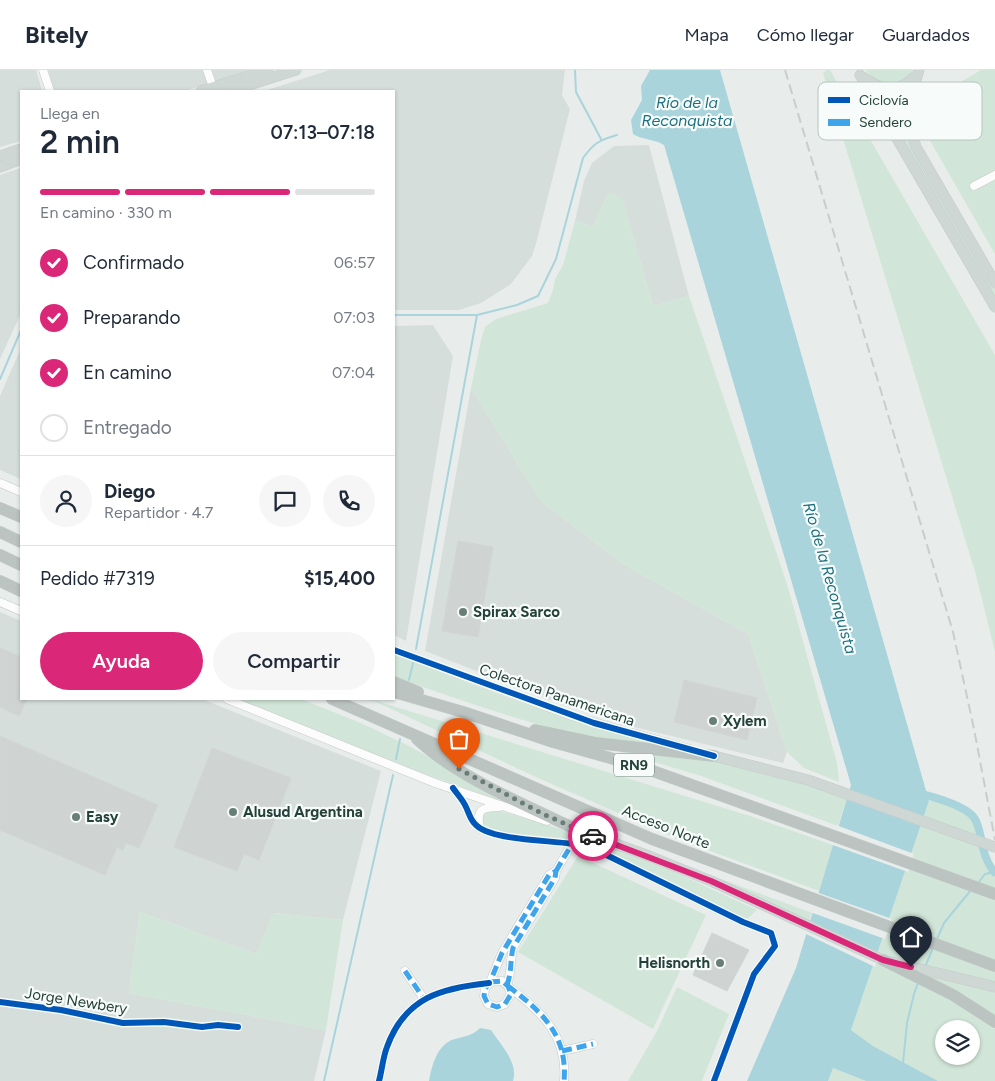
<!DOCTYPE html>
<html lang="es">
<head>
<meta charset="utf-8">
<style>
  :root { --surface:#fff; --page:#f6f6f7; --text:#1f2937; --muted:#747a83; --line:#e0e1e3; --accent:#db2777 }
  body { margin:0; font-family:Figtree,sans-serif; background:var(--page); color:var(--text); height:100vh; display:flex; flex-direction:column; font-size:19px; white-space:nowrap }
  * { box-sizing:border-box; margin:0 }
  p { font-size:16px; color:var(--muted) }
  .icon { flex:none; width:28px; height:28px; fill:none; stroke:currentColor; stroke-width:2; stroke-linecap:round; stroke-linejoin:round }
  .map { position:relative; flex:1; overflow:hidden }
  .details { position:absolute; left:20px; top:20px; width:375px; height:610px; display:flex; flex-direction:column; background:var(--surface); border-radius:0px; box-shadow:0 1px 4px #0004 }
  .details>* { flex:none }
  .buttons { position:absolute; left:935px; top:950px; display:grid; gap:10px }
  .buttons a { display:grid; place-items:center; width:45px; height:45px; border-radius:50%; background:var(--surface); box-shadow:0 1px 4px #0004; font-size:25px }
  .pin { position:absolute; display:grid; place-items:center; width:42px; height:42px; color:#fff; margin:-51px -21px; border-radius:50% 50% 50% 0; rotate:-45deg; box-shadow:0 0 5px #0007 }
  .pin .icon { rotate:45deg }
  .courier { position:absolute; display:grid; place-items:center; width:50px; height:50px; margin:-25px; border:4px solid #db2777; border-radius:50%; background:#fff; color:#222; box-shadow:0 1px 6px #0007 }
  .summary em { font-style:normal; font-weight:600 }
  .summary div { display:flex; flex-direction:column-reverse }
  .summary { display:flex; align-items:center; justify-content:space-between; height:85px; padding:0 20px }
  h1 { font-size:32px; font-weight:600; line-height:38px }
  .bar { display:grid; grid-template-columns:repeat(4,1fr); gap:8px 5px; align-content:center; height:60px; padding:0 20px }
  .bar i { height:6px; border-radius:4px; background:var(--line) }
  .bar .current { background:var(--accent) }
  .bar p { grid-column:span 4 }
  .line { display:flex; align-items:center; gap:12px; padding:0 20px; border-top:1px solid var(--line) }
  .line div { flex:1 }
  .round { display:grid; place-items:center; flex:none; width:52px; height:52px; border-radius:26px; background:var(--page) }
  ol { padding:0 20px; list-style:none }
  li { display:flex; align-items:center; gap:15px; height:55px }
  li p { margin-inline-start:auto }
  li .icon { padding:5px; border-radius:50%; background:var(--accent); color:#fff; stroke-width:4 }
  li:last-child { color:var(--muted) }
  li i { width:28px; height:28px; border:2px solid var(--line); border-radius:50% }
  .button { display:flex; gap:10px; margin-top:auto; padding:10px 20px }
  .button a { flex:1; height:58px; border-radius:30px; background:var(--accent); color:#fff; font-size:20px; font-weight:600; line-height:58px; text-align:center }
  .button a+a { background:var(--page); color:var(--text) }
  header { display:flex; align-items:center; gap:30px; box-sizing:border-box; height:70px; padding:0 25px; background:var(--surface); border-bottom:1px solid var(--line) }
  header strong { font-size:24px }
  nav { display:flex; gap:28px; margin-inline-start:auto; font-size:18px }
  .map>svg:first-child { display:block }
</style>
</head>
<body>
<header>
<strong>Bitely</strong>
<nav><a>Mapa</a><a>Cómo llegar</a><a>Guardados</a></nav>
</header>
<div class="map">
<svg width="995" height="1011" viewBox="0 0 995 1011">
  <rect width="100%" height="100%" fill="#e8edeb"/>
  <!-- built -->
  <path fill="#d6dedb" d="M0,0H36L42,21H21V71L0,77Z
    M48,0H250L185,21H54Z
    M330,0H565L562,25L570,39L536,174L532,186L511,214L481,233L459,240H394V21H264Z
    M649,75L689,226L653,236L622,129L608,124L593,157L575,151L584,111L592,93L614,76Z
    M21,98V243L0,289V105Z
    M433,255L453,286L406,571L394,565V256Z
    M21,278V409L0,400V326Z
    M471,318L539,428L546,435L623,494L748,564L787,682L783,693L626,655L564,635L425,581Z
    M0,542L21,551V629H202L381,701L343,850L274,843L256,884L140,842L129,923L326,960L314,1011H0Z"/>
  <!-- green -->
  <path fill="#d1e6d8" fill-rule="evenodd" d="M827,0H830L995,285V582L976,505L823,3Z
    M866,0H913C901,18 878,19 866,0Z
    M981,0H995V184L917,48L921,35Z
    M874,20L886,23L906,20L903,42L907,66L923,97L995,220V232Z
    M611,122L622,129L653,236L689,226L787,514L837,693L839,712L804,698L787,682L748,564L623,494L546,435L539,428L471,318L481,270L485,257L496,249L548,233L553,220L555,209L563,195L575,151L593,157L608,124Z
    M394,584C486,620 576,655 673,679C649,676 625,675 601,670C531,655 462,631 394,607Z
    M236,629H301L363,654L405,674L532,742L411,699Z
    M370,629L750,746L833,775L819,821L675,768L538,708Z
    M597,675L719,691L803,712L847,728L838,756L701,706Z
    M943,730C952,734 964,738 971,745C986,759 977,786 995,802V1011H938L873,976L851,960L929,731ZM944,959H971V986H944Z
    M489,740L501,741L594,769L661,796L757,840L747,849L731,843L595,775C558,767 520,768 484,759L481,751L483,744Z
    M578,786L706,845L653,959L518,882Z
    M684,795L812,843L808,856Z
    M140,842L256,884L274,843L343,850L326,960L129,923Z
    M677,917L729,944L702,1011H628L657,961Z
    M833,998L866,1011H828Z"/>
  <!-- water -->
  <path fill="#a9d4db" d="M650,0H720L929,731L851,960L873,976L938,1011H866L833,998L828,1011H747L796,898L851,715L664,75C654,69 643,70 633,64L631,50L642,30L641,16Z
    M480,958L491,960C500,974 519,993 513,1011H429C432,995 437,974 455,969C465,966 472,966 480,958Z"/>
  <!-- pier -->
  <path fill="#e8edeb" d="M836,755L914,784L908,802L830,774Z
    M816,822L892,849L885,869L810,842Z
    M806,855L879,887L875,897L804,863Z"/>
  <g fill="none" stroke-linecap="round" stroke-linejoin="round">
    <!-- stream -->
    <path stroke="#a9d4db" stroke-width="2" d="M575,0L576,22L601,69
      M394,245H477L517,235L538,226L556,189L583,88C594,73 599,70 617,65
      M0,309L21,260
      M416,579L477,245
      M409,610L413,593
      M396,689L400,669
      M978,813L985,804L994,802
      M937,869L944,853L971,820
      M925,897L933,878
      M903,993L907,953L914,924L918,913
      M324,1011L393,705"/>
    <!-- canal -->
    <path stroke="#a9d4db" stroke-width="8" d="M918,723C933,727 970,736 976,751C984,770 980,783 994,802"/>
  </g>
  <!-- building -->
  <path fill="#cfd4d2" stroke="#d1d6d4" d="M458,471L493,477L478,567L442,561Z
    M0,578L21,587V629H27L19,646L0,637Z
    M684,610L757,628L747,670L674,652Z
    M0,666L158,735L139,778L126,773L123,780L117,777L105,805L0,760Z
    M212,678L291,708L259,790L244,784L237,801L174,777Z
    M712,863L749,880L727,921L693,905Z"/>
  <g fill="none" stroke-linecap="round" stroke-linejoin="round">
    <!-- minor casing -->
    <g stroke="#c5cac8" stroke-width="9">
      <path id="minor" d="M43,0L50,21
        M207,0L213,17
        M974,116L995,105
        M0,413L21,422
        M0,532L21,541
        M394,580L572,646L690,679
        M227,629L435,713L547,751
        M453,718C457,724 463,730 466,737C469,743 470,749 475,754C492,773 562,769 590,777L743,852L771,863L775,876L754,904L714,1011
        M480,759C476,740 481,737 499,737
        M556,801L573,772
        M405,901L424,929
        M490,912L502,911L508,916L511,924L505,934L497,937L488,934L484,926L485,919L490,912L502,883L549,805L556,801L555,808L513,878C510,891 512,901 507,915
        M509,917C542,942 568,966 564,1011
        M0,932L61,940L123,953L164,952L202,957L218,955L238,957
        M562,981L593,974
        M379,1011C382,1000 383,987 387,977C405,927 442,918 489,913"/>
    </g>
    <!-- major casing -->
    <g stroke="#c3ccc9" stroke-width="11">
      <path id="major" d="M919,0C909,33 905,43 916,77L995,213
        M860,5L995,237
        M863,7C885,23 899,23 918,4
        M201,21L268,0
        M231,21L296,0
        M0,86L21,79
        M0,97L21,89
        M714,686L808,710L995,777
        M580,761L649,786L711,811L883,890L995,917"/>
    </g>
    <!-- highway casing -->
    <g stroke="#c3ccc9" stroke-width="12">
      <path id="highway" d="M0,438L21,447
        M0,462L21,472
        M0,485L21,495
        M0,511L21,521
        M394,612L418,622
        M394,622L463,642L553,672L639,696L995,824
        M332,629L652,769L995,896
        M535,660L596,673L714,686
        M417,669C457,707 529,737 580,761
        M883,890L953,925L995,952"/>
    </g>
    <!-- minor -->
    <use href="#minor" stroke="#fcfcfc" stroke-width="8"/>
    <!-- major -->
    <use href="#major" stroke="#cfd7d5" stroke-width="10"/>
    <!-- highway -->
    <use href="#highway" stroke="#bcc4c2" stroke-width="11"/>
    <!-- rail -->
    <path stroke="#c9cdcc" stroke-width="2" stroke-dasharray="10 5" stroke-linecap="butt" d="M785,0L953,562L974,659L995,770"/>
    <!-- quiet -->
    <path stroke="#3ea4ec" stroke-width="5" stroke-dasharray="10 5" stroke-linecap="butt" d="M556,801L573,772
      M405,901L424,929
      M490,912L502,911L508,916L511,924L505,934L497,937L488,934L484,926L485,919L490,912L502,883L549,805L556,801L555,808L513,878C510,891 512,901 507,915
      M508,916C542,942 568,965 564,1011
      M562,981L593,974"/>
    <!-- cycleway casing -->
    <g stroke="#f7fbf9" stroke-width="9">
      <path id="cycleway" d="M394,580L594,653L714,686
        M453,718C457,724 463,730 466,737C469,743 470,749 475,754C492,773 562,769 590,777L743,852L771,863L775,876L754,904L714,1011
        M0,932L61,940L123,953L164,952L202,957L218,955L238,957
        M379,1011C382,1000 383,987 387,977C405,927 442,918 489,913"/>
    </g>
    <!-- cycleway -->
    <use href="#cycleway" stroke="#0057b8" stroke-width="6"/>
  </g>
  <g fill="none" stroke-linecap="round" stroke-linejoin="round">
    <!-- done -->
    <path stroke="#697e78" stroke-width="5" stroke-dasharray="0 9" d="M459,699L543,744L593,766"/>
    <!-- route -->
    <path stroke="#db2777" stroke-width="6" d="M593,766L711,811L883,890L911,897"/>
  </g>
  <!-- markers -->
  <g fill="#697e78" stroke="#f7fbf9" stroke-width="2">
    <circle cx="463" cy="542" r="5"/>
    <circle cx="713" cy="651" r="5"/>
    <circle cx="233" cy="742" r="5"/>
    <circle cx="76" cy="747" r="5"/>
    <circle cx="720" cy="893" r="5"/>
  </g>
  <g text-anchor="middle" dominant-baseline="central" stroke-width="4.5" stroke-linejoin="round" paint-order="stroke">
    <!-- shield labels -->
    <rect fill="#f7fbf9" stroke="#637a73" stroke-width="1" x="614" y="683.5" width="40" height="23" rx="4"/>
    <g font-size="14" font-weight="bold" fill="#24423a">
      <text x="634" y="695">RN9</text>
    </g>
    <!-- poi labels -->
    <g font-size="15" font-weight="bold" fill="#24423a" stroke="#f7fbf9" text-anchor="start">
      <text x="473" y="542">Spirax Sarco</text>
      <text x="723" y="651">Xylem</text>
      <text x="243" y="742">Alusud Argentina</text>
      <text x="86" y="747">Easy</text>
      <text x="710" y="893" text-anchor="end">Helisnorth</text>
    </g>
    <!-- street labels -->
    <g font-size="15" fill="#24423a" stroke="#f7fbf9">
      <text transform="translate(557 625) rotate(19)">Colectora Panamericana</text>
      <text transform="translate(666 757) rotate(22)">Acceso Norte</text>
      <text transform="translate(76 931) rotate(9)">Jorge Newbery</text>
    </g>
    <!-- water labels -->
    <g font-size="16" font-style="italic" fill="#1c6f80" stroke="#f7fbf9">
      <text x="687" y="32">Río de la<tspan x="687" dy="18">Reconquista</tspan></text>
      <text transform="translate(830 508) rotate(74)">Río de la Reconquista</text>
    </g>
  </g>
  <!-- legend -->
  <rect x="818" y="12" width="164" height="58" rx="8" fill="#f7fbf9" stroke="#b8c4c0" stroke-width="1"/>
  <rect x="828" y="27" width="22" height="6" fill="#0057b8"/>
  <rect x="828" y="49" width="22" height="7" fill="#3ea4ec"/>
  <g font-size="14" fill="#24423a">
    <text x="859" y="35">Ciclovía</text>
    <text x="859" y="57">Sendero</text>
  </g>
</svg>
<div class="buttons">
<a><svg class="icon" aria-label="layers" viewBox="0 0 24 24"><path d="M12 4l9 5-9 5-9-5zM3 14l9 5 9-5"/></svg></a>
</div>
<div class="pin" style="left:459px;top:699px;background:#ea580c"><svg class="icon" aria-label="bag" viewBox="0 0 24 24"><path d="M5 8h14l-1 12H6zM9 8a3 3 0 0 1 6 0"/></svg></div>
<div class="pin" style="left:911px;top:897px;background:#1f2937"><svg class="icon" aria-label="home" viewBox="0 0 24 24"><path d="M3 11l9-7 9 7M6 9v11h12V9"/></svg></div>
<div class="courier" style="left:593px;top:766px"><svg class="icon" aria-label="car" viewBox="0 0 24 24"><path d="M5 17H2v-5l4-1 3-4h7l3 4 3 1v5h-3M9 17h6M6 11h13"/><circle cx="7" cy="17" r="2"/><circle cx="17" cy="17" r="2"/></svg></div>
<section class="details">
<div class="summary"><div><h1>2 min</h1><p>Llega en</p></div><em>07:13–07:18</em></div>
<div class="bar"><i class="current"></i><i class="current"></i><i class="current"></i><i></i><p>En camino · 330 m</p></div>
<ol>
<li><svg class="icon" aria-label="check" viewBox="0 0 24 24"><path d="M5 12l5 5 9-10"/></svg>Confirmado<p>06:57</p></li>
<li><svg class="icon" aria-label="check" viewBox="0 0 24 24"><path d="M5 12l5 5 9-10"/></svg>Preparando<p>07:03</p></li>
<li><svg class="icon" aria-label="check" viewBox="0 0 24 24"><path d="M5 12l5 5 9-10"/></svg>En camino<p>07:04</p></li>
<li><i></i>Entregado</li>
</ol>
<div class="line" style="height:90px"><a class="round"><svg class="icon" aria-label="person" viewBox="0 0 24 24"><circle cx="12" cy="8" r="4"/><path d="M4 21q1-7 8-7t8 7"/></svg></a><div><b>Diego</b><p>Repartidor · 4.7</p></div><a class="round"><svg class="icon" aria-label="chat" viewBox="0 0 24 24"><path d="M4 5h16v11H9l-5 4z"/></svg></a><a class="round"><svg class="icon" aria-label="phone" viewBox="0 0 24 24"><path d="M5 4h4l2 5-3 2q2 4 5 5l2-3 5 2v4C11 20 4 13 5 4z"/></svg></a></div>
<div class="line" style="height:65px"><div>Pedido #7319</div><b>$15,400</b></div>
<div class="button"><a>Ayuda</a><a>Compartir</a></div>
</section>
</div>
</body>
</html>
